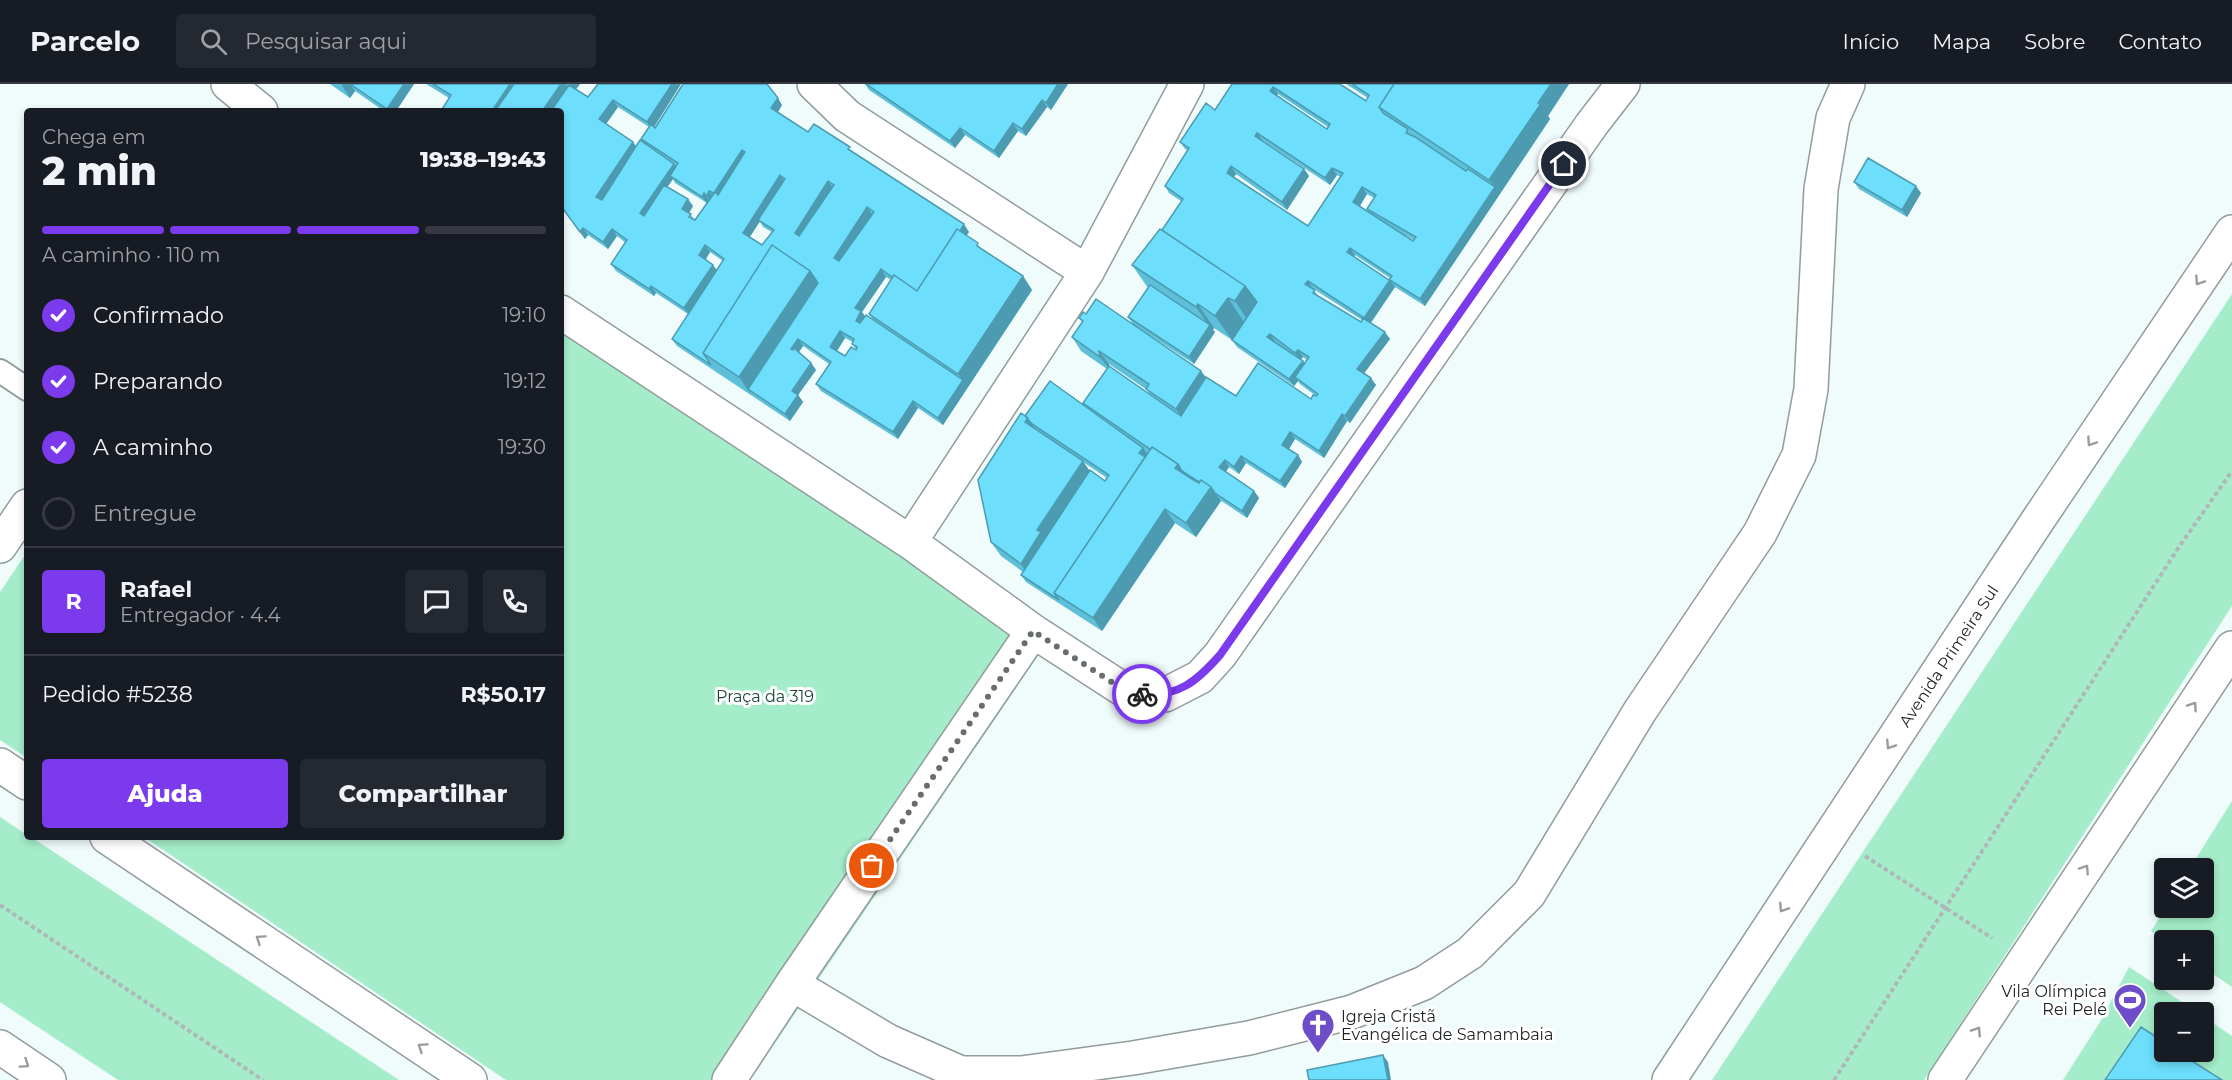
<!DOCTYPE html>
<html lang="pt">
<head>
<meta charset="utf-8">
<style>
  :root { --surface:#171b24; --page:#242831; --text:#f1f3f6; --muted:#9ea1a6; --line:#363941; --accent:#7c3aed }
  body { margin:0; font-family:Montserrat,sans-serif; background:var(--page); color:var(--text); height:100vh; display:flex; flex-direction:column; font-size:22px; white-space:nowrap }
  * { box-sizing:border-box; margin:0 }
  p { font-size:20px; color:var(--muted) }
  .icon { flex:none; width:33px; height:33px; fill:none; stroke:currentColor; stroke-width:2; stroke-linecap:round; stroke-linejoin:round }
  .map { position:relative; flex:1; overflow:hidden }
  .sheet { position:absolute; left:24px; top:24px; width:540px; height:732px; display:flex; flex-direction:column; background:var(--surface); border-radius:6px; box-shadow:0 3px 9px #0003 }
  .sheet>* { flex:none }
  .controls { position:absolute; left:2154px; top:774px; display:grid; gap:12px }
  .controls a { display:grid; place-items:center; width:60px; height:60px; border-radius:6px; background:var(--surface); box-shadow:0 3px 9px #0003; font-size:30px }
  .pin { position:absolute; display:grid; place-items:center; width:51px; height:51px; color:#fff; margin:-26px; border:3px solid #fff; border-radius:50%; box-shadow:0 2px 6px #0007 }
  .courier { position:absolute; display:grid; place-items:center; width:60px; height:60px; margin:-30px; border:4px solid #7c3aed; border-radius:50%; background:#fff; color:#222; box-shadow:0 2px 8px #0007 }
  .head em { font-style:normal; font-weight:800 }
  .head div { display:flex; flex-direction:column-reverse }
  .head { display:flex; align-items:center; justify-content:space-between; height:102px; padding:0 18px }
  h1 { font-size:39px; font-weight:800; line-height:45px }
  .bar { display:grid; grid-template-columns:repeat(4,1fr); gap:9px 6px; align-content:center; height:72px; padding:0 18px }
  .bar i { height:8px; border-radius:4px; background:var(--line) }
  .bar .active { background:var(--accent) }
  .bar p { grid-column:span 4 }
  .line { display:flex; align-items:center; gap:15px; padding:0 18px; border-top:2px solid var(--line) }
  .line div { flex:1 }
  .round { display:grid; place-items:center; flex:none; width:63px; height:63px; border-radius:6px; background:var(--page) }
  ol { padding:0 18px; list-style:none }
  li { display:flex; align-items:center; gap:18px; height:66px }
  li p { margin-inline-start:auto }
  li .icon { padding:6px; border-radius:50%; background:var(--accent); color:#fff; stroke-width:4 }
  li:last-child { color:var(--muted) }
  li i { width:33px; height:33px; border:3px solid var(--line); border-radius:50% }
  .cta { display:flex; gap:12px; margin-top:auto; padding:12px 18px }
  .cta a { flex:1; height:69px; border-radius:6px; background:var(--accent); color:#fff; font-size:24px; font-weight:800; line-height:69px; text-align:center }
  .cta a+a { background:var(--page); color:var(--text) }
  header { display:flex; align-items:center; gap:36px; box-sizing:border-box; height:84px; padding:0 30px; background:var(--surface); border-bottom:2px solid var(--line) }
  header strong { font-size:28px }
  nav { display:flex; gap:33px; margin-inline-start:auto; font-size:21px }
  .search { width:420px; height:54px; background:var(--page); display:flex; align-items:center; gap:15px; box-sizing:border-box; padding:0 21px; border-radius:6px; color:var(--muted); font-size:22px }
  .map>svg:first-child { display:block }
</style>
</head>
<body>
<header>
<strong>Parcelo</strong>
<div class="search"><svg class="icon" aria-label="search" viewBox="0 0 24 24"><circle cx="10" cy="10" r="6"/><path d="M15 15l6 6"/></svg>Pesquisar aqui</div>
<nav><a>Início</a><a>Mapa</a><a>Sobre</a><a>Contato</a></nav>
</header>
<div class="map">
<svg width="2232" height="996" viewBox="0 0 2232 996">
  <rect width="100%" height="100%" fill="#f0fbfb"/>
  <!-- green -->
  <path fill="#a5edca" d="M2232,210V522L1924,996H1712Z
    M561,229L1048,557L750,996H506L144,753H561Z
    M27,468V674L0,656V508Z
    M2232,717V903L2204,884V856L2164,857L2151,847L2166,824H2204V784H2190Z
    M0,733L27,751V753H31L399,996H118L0,918Z
    M2129,883L2197,928H2164V968H2204V933L2232,952V996H2063L2100,938Z"/>
  <g fill="none" stroke-linecap="round" stroke-linejoin="round">
    <!-- lane casing -->
    <g stroke="#929c9c" stroke-width="26">
      <path id="lane" d="M0,287L27,305"/>
    </g>
    <!-- street casing -->
    <g stroke="#929c9c" stroke-width="36">
      <path id="street" d="M228,0L261,27
        M814,0L847,32L1087,188
        M561,228L910,458L1033,547L1127,608L1165,611L1200,593L1220,571L1592,40L1623,0
        M910,458L1087,188L1187,0
        M0,462L27,422
        M792,900L888,957L961,989H1021L1133,974L1249,954L1352,928L1424,899L1470,869L1529,810L1640,627L1760,449L1799,371L1811,305L1821,105L1833,34L1848,0
        M729,996L792,900L1033,547"/>
    </g>
    <!-- secondary casing -->
    <g stroke="#929c9c" stroke-width="36">
      <g id="secondary">
        <path d="M0,681L27,699"/>
        <path d="M107,753L470,996"/>
        <path d="M0,963L49,996"/>
        <path id="s1" d="M1669,996L2038,436L2232,148"/>
        <path d="M1945,996L2232,564"/>
      </g>
    </g>
    <!-- path -->
    <path stroke="#afb8b8" stroke-width="4" stroke-dasharray="4.5 3" stroke-linecap="butt" d="M1865,772L1992,854
      M0,821L263,996
      M1834,996L2179,463L2232,387"/>
    <!-- lane -->
    <use href="#lane" stroke="#fff" stroke-width="22"/>
    <!-- street -->
    <use href="#street" stroke="#fff" stroke-width="33"/>
    <!-- secondary -->
    <use href="#secondary" stroke="#fff" stroke-width="33"/>
  </g>
  <!-- wall -->
  <path fill="#5ebfd9" fill-rule="evenodd" d="M330,0H414L396,27H384L355,7L350,14Z
    M426,0H580L576,5L588,13L597,1L596,0H681L654,43L655,44L782,21L778,28L808,48L853,68L969,148L966,151L983,166L1023,192L1032,206L943,341L918,324L898,355L821,307L816,300L829,280L803,262L799,268L811,279L816,286L798,311L803,318L790,337L677,262L672,255L688,230L656,209L654,212L616,187L611,180L626,159L617,152L608,165L588,151L585,155L561,123V27L449,14ZM618,23L649,43L641,55L644,59L636,62L606,40ZM673,95L675,99L707,119L695,136L689,129L693,122L667,103ZM760,137L763,143L772,148L762,161L749,153ZM710,168L723,177L717,186L706,175ZM886,193L891,196L869,230L874,237L865,233L862,228ZM845,254L853,258L852,260L856,265L845,272L837,267Z
    M865,0H1068L1051,26L1047,23L1026,52L1018,47L999,74L965,51L955,64L869,6Z
    M1232,0H1340L1366,17L1368,14L1346,0H1569L1548,32L1550,35L1425,222L1395,203L1371,239L1390,255L1364,289L1376,301L1350,339L1347,337L1324,374L1295,355L1289,365L1298,371L1302,378L1285,404L1246,379L1239,390L1229,383L1226,388L1254,407L1259,414L1247,434L1220,416L1221,417L1196,453L1175,439L1102,547L1026,498L1021,491L1023,488L1001,472L991,458L1025,332L1084,321L1107,285L1081,267L1072,253L1082,238L1079,234L1086,230L1133,240L1128,233L1148,204L1132,181L1162,146L1181,117L1169,109L1165,102L1188,66L1185,65L1180,58L1215,26ZM1278,10L1328,43L1327,45L1277,11ZM1262,56L1330,101L1337,91L1341,93L1308,142L1234,93L1236,90L1287,126L1309,92L1304,85L1262,57ZM1367,110L1374,114L1367,125L1370,129L1360,122ZM1391,143L1414,156L1413,157ZM1355,171L1390,194L1389,196L1354,173ZM1312,204L1362,236L1361,238L1319,213ZM1214,244L1232,256L1237,263L1294,302L1298,297L1300,300L1316,312L1311,315L1236,312L1206,293L1142,246L1194,280L1215,248L1213,246ZM1303,273L1307,276L1304,279L1301,275ZM1109,280L1147,306L1150,311L1109,282ZM1083,378L1107,394L1105,397L1090,387Z
    M1854,98L1921,109L1907,133L1859,105Z"/>
  <!-- shaded-wall -->
  <path fill="#4c9bb0" d="M341,0H350L355,7L350,14Z
    M404,0H414L396,27H388L387,25Z
    M510,0H519L501,27H492Z
    M561,0H566L569,4L552,27H543V26Z
    M570,0H580L574,8Z
    M672,0H681L652,46L647,38Z
    M1058,0H1068L1051,26L1046,19Z
    M1551,0H1569L1548,32L1550,35L1425,222L1420,215L1495,103L1489,96Z
    M1273,3L1278,10L1275,14L1270,7Z
    M778,14L782,21L776,31L771,24Z
    M613,16L618,23L604,43L599,35Z
    M1042,16L1047,23L1026,52L1022,45Z
    M1013,39L1018,47L999,74L994,67Z
    M960,44L965,51L955,64L950,57Z
    M1257,49L1262,56L1259,59L1255,52Z
    M633,58L638,65L601,120L596,113Z
    M742,66L747,73L719,116L714,109Z
    M674,80L679,87L670,92L673,95L644,136L640,129Z
    M1231,82L1236,90L1232,96L1227,89Z
    M1332,84L1337,91L1330,101L1325,94Z
    M1304,85L1309,92L1287,126L1282,118Z
    M780,91L785,98L748,156L743,149Z
    M828,97L833,104L800,156L795,149Z
    M1916,102L1921,109L1907,133L1902,126Z
    M1362,103L1367,110L1358,125L1353,118Z
    M709,107L714,114L712,119L707,112Z
    M704,109L709,116L707,120L702,113Z
    M688,115L693,122L687,132L682,125Z
    M867,123L872,130L839,181L834,174Z
    M964,140L969,148L921,216L916,209Z
    M583,144L588,151L585,155L580,148Z
    M612,145L617,152L608,165L603,158Z
    M705,161L710,168L704,178L699,171Z
    M1350,164L1355,171L1352,175L1347,168Z
    M713,181L718,188L689,231L684,224Z
    M881,185L886,193L862,228L866,234L860,244L856,237L855,224Z
    M810,187L823,206L748,305L752,312L739,293Z
    M1023,192L1032,206L943,341L938,334L963,296L958,290Z
    M1390,196L1395,203L1369,241L1364,234Z
    M1308,197L1312,204L1310,207L1305,200Z
    M651,202L656,209L654,212L649,205Z
    M1245,202L1262,225L1251,241L1235,217Z
    M1228,214L1244,238L1232,256L1215,232Z
    M1198,220L1214,244L1213,246L1215,248L1194,280L1189,273L1209,242L1196,223Z
    M840,247L845,254L835,270L830,263Z
    M1385,248L1390,255L1362,292L1357,285Z
    M1270,250L1275,257L1272,260L1267,253Z
    M798,255L803,262L796,272L791,265Z
    M1298,266L1303,273L1300,276L1295,269Z
    M1099,267L1109,280L1110,286L1100,273Z
    M1303,277L1308,284L1295,293L1298,297L1294,302L1289,295Z
    M811,279L816,286L798,311L803,318L790,337L785,330L792,307Z
    M1201,287L1211,300L1186,339L1176,325Z
    M1371,294L1376,301L1350,339L1345,332Z
    M913,317L918,324L898,355L893,348Z
    M1342,330L1347,337L1324,374L1319,367Z
    M1028,334L1037,348L1025,338Z
    M1290,348L1295,355L1287,368L1282,361Z
    M1143,364L1148,371L1144,376L1139,369Z
    M1298,371L1302,378L1285,404L1280,397Z
    M1241,372L1246,379L1239,390L1234,383Z
    M1225,376L1229,383L1224,390L1219,383Z
    M1083,377L1092,391L1030,494L1021,480L1037,446Z
    M1178,380L1187,393L1175,384Z
    M1211,403L1221,417L1196,453L1186,439Z
    M1254,407L1259,414L1247,434L1242,427Z
    M1165,425L1175,439L1102,547L1093,534Z
    M1383,971L1388,978L1391,996H1388Z"/>
  <!-- building -->
  <path fill="#6ddefc" stroke="#4c9bb0" stroke-width="1.5" fill-rule="evenodd" d="M350,0H404L387,25Z
    M433,0H510L492,27H441L451,11Z
    M514,0H561L543,26L544,27H495Z
    M598,0H672L647,38L613,16L599,35L633,58L596,113L602,116L640,56L674,80L640,129L644,132L664,101L688,115L682,125L691,130L689,133L695,136L715,108L718,111L745,68L742,66L714,109L709,107L707,112L704,109L702,113L670,92L678,79L641,55L651,40L655,44L683,0H767L778,14L771,24L808,48L814,40L850,63L848,65L964,140L960,147L957,145L917,207L894,191L892,193L881,185L855,224L861,227L856,237L860,239L866,231L963,296L938,334L913,317L893,348L816,300L831,278L798,255L791,265L793,266L794,264L811,279L792,307L798,311L785,330L748,305L818,199L810,187L772,161L703,269L711,281L672,255L724,175L705,161L699,171L713,181L684,224L651,202L649,205L611,180L627,156L612,145L603,158L583,144L580,148L561,122V27H551L569,1L588,13ZM780,91L785,95L758,136L774,146L762,161L743,149ZM828,97L834,101L799,152L795,149ZM867,123L874,128L839,177L834,174ZM840,247L854,255L852,260L857,263L856,266L851,263L845,272L830,263Z
    M866,0H1058L1046,19L1042,16L1022,45L1013,39L994,67L960,44L950,57Z
    M1232,0H1340L1366,17L1369,11L1352,0H1394L1379,23L1383,29L1408,45L1406,49L1415,53L1466,87L1468,85L1495,103L1420,215L1390,196L1364,234L1308,197L1305,200L1315,206L1313,209L1361,238L1363,234L1385,248L1357,285L1371,294L1345,332L1342,330L1319,367L1290,348L1282,361L1298,371L1280,397L1241,372L1234,383L1225,376L1219,383L1254,407L1242,427L1215,409L1211,403L1201,396L1199,398L1182,387L1178,380L1152,363L1150,365L1083,319L1109,282L1181,332L1206,293L1236,312L1258,279L1311,315L1313,311L1316,312L1318,310L1295,293L1309,273L1298,266L1295,269L1270,250L1267,253L1303,277L1289,295L1232,256L1257,218L1245,202L1162,146L1183,115L1165,102L1189,64L1180,58L1206,19L1215,26ZM1273,3L1330,40L1327,45L1270,7ZM1257,49L1325,94L1332,84L1343,89L1308,142L1227,89L1231,82L1282,118L1304,85L1255,52ZM1362,103L1376,111L1367,125L1416,153L1413,157L1353,118ZM1350,164L1392,192L1389,196L1347,168Z
    M1394,0H1551L1538,19L1540,21L1489,96L1379,23Z
    M1868,74L1916,102L1902,126L1854,98Z
    M957,145L978,159L977,162L1023,192L958,290L869,230L894,191L917,207Z
    M1160,145L1245,202L1235,217L1228,214L1215,232L1198,220L1196,223L1132,181Z
    M772,161L810,187L739,293L703,269Z
    M1150,201L1210,241L1189,273L1128,233Z
    M1096,215L1201,287L1176,325L1146,305L1149,300L1099,267L1100,273L1072,253L1083,237L1079,234L1083,228L1086,230Z
    M1050,297L1143,364L1139,369L1145,373L1054,509L1059,516L1021,491L1090,386L1105,397L1109,391L1032,340L1025,332Z
    M1021,329L1028,334L1025,338L1083,377L1037,446L1041,448L1021,480L991,458L978,396Z
    M1152,363L1178,380L1175,384L1192,395L1199,399L1201,396L1211,403L1186,439L1165,425L1093,534L1054,509Z
    M2141,943L2164,958V968H2178L2222,996H2105Z
    M1383,971L1388,996H1309L1307,986Z"/>
  <!-- one-way arrows -->
  <defs><path id="oneway-chevron" d="M-2-3.5L2.5 0L-2 3.5" fill="none" stroke-width="1.6" stroke-linecap="round" stroke-linejoin="round" transform="scale(1.5)"/></defs>
  <g stroke="#9a9c9c">
    <use href="#oneway-chevron" transform="translate(2199 197) rotate(124)"/>
    <use href="#oneway-chevron" transform="translate(2091 358) rotate(124)"/>
    <use href="#oneway-chevron" transform="translate(2193 622) rotate(-56)"/>
    <use href="#oneway-chevron" transform="translate(1890 661) rotate(123)"/>
    <use href="#oneway-chevron" transform="translate(2085 785) rotate(-56)"/>
    <use href="#oneway-chevron" transform="translate(1783 824) rotate(123)"/>
    <use href="#oneway-chevron" transform="translate(260 855) rotate(-146)"/>
    <use href="#oneway-chevron" transform="translate(1977 947) rotate(-57)"/>
    <use href="#oneway-chevron" transform="translate(422 963) rotate(-146)"/>
    <use href="#oneway-chevron" transform="translate(25 980) rotate(34)"/>
  </g>
  <g fill="none" stroke-linecap="round" stroke-linejoin="round">
    <!-- done -->
    <path stroke="#686e6e" stroke-width="6" stroke-dasharray="0 10.8" d="M872,782L1033,547L1127,608L1142,610"/>
    <!-- route -->
    <path stroke="#7c3aed" stroke-width="8" d="M1142,610C1179,613 1197,597 1220,571L1564,80"/>
  </g>
  <!-- icons -->
  <defs>
    <g id="stadium-pin" transform="scale(1.725)"><path d="M0 17L-7.5 6A9.5 9.5 0 1 1 7.5 6Z" fill="#6d4ec8" stroke="#fff"/><path d="M0-5a6.5 5 0 1 0 0 10a6.5 5 0 1 0 0-10ZM-3.5-1.8h7v3.6h-7Z" fill="#fff"/></g>
    <g id="church-pin" transform="scale(1.725)"><path d="M0 17L-7.5 6A9.5 9.5 0 1 1 7.5 6Z" fill="#6d4ec8" stroke="#fff"/><path d="M-1.2-6h2.4v3.5h3.3v2.4h-3.3V6h-2.4V-.1h-3.3v-2.4h3.3Z" fill="#fff"/></g>
  </defs>
  <g fill-rule="evenodd">
    <use href="#stadium-pin" x="2130" y="916"/>
    <use href="#church-pin" x="1318" y="941"/>
  </g>
  <g text-anchor="middle" dominant-baseline="central" stroke-width="6" stroke-linejoin="round" paint-order="stroke">
    <!-- street labels -->
    <g font-size="16" fill="#1e2222" stroke="#fff">
      <text stroke="none"><textPath href="#s1" startOffset="508">Avenida Primeira Sul</textPath></text>
    </g>
    <!-- park labels -->
    <g font-size="16" fill="#1e4735" stroke="#fff">
      <text x="765" y="612">Praça da 319</text>
    </g>
    <!-- poi labels -->
    <g font-size="16" fill="#1e2222" stroke="#fff" text-anchor="end">
      <text x="2107" y="907">Vila Olímpica<tspan x="2107" dy="18">Rei Pelé</tspan></text>
      <text x="1341" y="932" text-anchor="start">Igreja Cristã<tspan x="1341" dy="18">Evangélica de Samambaia</tspan></text>
    </g>
  </g>
</svg>
<div class="controls">
<a><svg class="icon" aria-label="layers" viewBox="0 0 24 24"><path d="M12 4l9 5-9 5-9-5zM3 14l9 5 9-5"/></svg></a>
<a>+</a>
<a>−</a>
</div>
<div class="pin" style="left:872px;top:782px;background:#ea580c"><svg class="icon" aria-label="bag" viewBox="0 0 24 24"><path d="M5 8h14l-1 12H6zM9 8a3 3 0 0 1 6 0"/></svg></div>
<div class="pin" style="left:1564px;top:80px;background:#1f2937"><svg class="icon" aria-label="home" viewBox="0 0 24 24"><path d="M3 11l9-7 9 7M6 9v11h12V9"/></svg></div>
<div class="courier" style="left:1142px;top:610px"><svg class="icon" aria-label="bike" viewBox="0 0 24 24"><circle cx="6" cy="16" r="4"/><circle cx="18" cy="16" r="4"/><path d="M6 16l4-8h5l3 8M10 8l3 8H6M13 5h3"/></svg></div>
<section class="sheet">
<div class="head"><div><h1>2 min</h1><p>Chega em</p></div><em>19:38–19:43</em></div>
<div class="bar"><i class="active"></i><i class="active"></i><i class="active"></i><i></i><p>A caminho · 110 m</p></div>
<ol>
<li><svg class="icon" aria-label="check" viewBox="0 0 24 24"><path d="M5 12l5 5 9-10"/></svg>Confirmado<p>19:10</p></li>
<li><svg class="icon" aria-label="check" viewBox="0 0 24 24"><path d="M5 12l5 5 9-10"/></svg>Preparando<p>19:12</p></li>
<li><svg class="icon" aria-label="check" viewBox="0 0 24 24"><path d="M5 12l5 5 9-10"/></svg>A caminho<p>19:30</p></li>
<li><i></i>Entregue</li>
</ol>
<div class="line" style="height:108px"><b class="round" style="background:var(--accent);color:#fff">R</b><div><b>Rafael</b><p>Entregador · 4.4</p></div><a class="round"><svg class="icon" aria-label="chat" viewBox="0 0 24 24"><path d="M4 5h16v11H9l-5 4z"/></svg></a><a class="round"><svg class="icon" aria-label="phone" viewBox="0 0 24 24"><path d="M5 4h4l2 5-3 2q2 4 5 5l2-3 5 2v4C11 20 4 13 5 4z"/></svg></a></div>
<div class="line" style="height:78px"><div>Pedido #5238</div><b>R$50.17</b></div>
<div class="cta"><a>Ajuda</a><a>Compartilhar</a></div>
</section>
</div>
</body>
</html>
